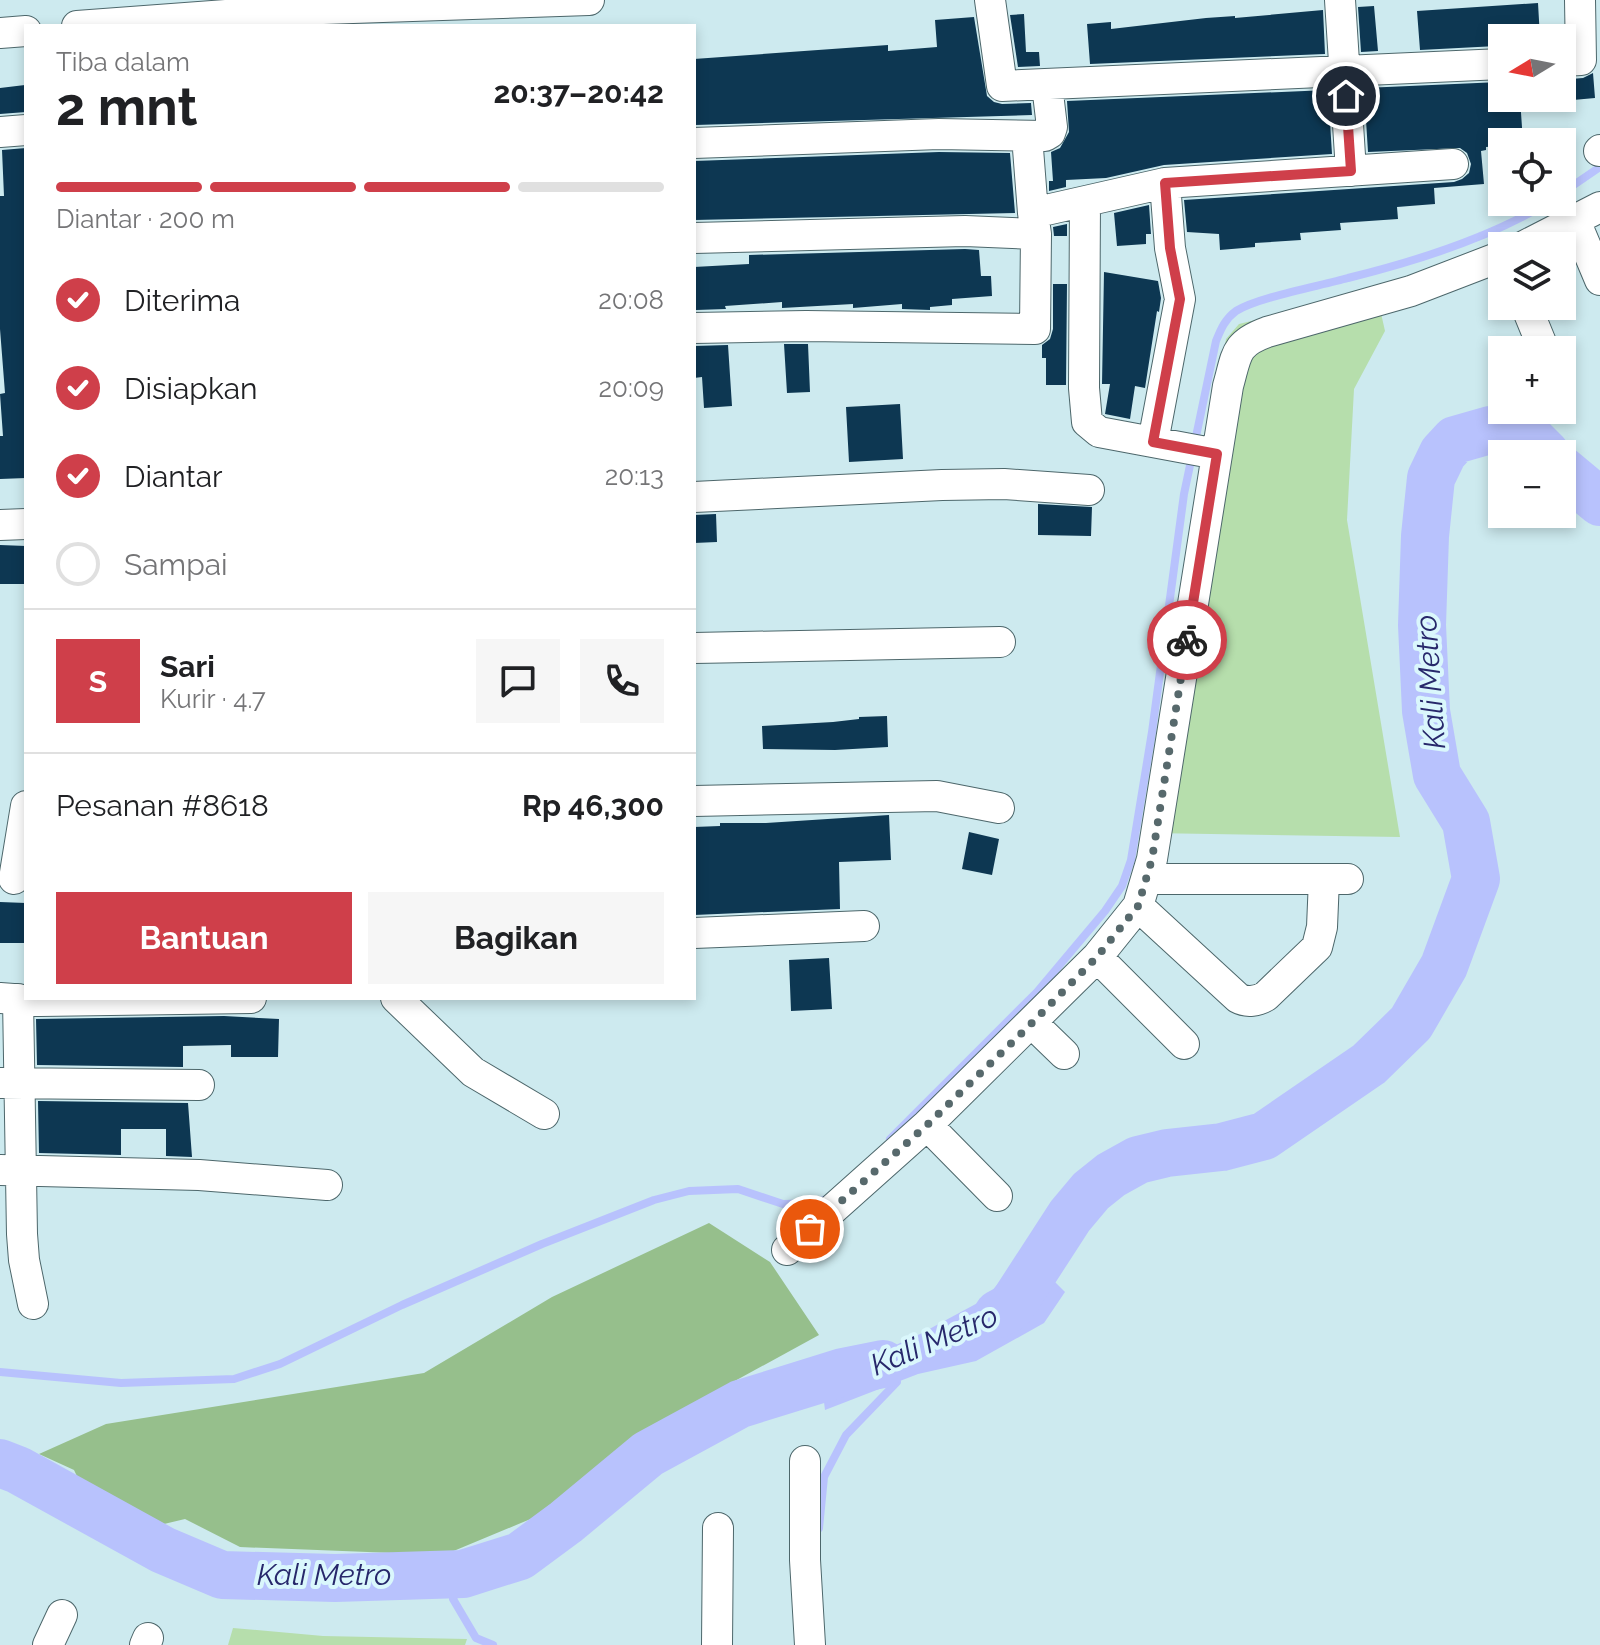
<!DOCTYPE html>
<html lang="id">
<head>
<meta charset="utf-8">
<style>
  :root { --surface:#fff; --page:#f6f6f6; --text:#202124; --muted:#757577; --line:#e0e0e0; --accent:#cf3f4a }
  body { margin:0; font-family:Raleway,sans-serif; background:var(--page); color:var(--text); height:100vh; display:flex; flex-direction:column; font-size:30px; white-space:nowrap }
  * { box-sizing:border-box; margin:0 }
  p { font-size:26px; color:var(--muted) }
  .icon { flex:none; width:44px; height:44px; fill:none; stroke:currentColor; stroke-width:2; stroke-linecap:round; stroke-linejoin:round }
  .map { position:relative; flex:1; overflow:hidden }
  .sheet { position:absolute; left:24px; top:24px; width:672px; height:976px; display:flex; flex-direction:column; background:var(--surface); border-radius:0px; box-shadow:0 4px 12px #0003 }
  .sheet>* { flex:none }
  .needle { width:52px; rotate:260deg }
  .fabs { position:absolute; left:1488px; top:24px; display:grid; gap:16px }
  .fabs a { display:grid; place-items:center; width:88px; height:88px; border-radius:0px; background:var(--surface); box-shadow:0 4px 12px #0003; font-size:40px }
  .pin { position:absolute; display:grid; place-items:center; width:68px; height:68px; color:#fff; margin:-34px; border:4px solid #fff; border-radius:50%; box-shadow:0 2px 8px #0007 }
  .courier { position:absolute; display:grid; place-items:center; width:80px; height:80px; margin:-40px; border:6px solid #cf3f4a; border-radius:50%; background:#fff; color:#222; box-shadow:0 2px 10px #0007 }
  .head em { font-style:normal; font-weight:700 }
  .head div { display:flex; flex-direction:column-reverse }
  .head { display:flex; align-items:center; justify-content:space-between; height:136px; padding:0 32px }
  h1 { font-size:52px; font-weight:700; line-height:60px }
  .bar { display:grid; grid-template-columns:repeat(4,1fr); gap:12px 8px; align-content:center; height:96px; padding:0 32px }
  .bar i { height:10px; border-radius:6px; background:var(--line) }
  .bar .current { background:var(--accent) }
  .bar p { grid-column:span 4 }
  .line { display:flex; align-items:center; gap:20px; padding:0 32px; border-top:2px solid var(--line) }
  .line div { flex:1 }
  .round { display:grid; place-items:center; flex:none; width:84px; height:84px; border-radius:0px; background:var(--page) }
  ol { padding:0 32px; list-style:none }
  li { display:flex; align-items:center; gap:24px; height:88px }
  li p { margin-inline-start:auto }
  li .icon { padding:8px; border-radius:50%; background:var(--accent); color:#fff; stroke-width:4 }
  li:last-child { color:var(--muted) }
  li i { width:44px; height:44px; border:4px solid var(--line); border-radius:50% }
  .cta { display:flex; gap:16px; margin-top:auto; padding:16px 32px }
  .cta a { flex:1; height:92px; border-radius:0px; background:var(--accent); color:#fff; font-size:32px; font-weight:700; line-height:92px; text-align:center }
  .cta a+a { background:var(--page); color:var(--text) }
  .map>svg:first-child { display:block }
</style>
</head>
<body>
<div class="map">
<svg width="1600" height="1645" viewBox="0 0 1600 1645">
  <rect width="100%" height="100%" fill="#cdeaef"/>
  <!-- green -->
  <path fill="#b6deac" d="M1376,291L1385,331L1354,389L1347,520L1400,837L1150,833L1195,517L1226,339L1239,324Z
    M233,1628L323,1636L467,1639L465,1645H228Z"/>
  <!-- forest -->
  <path fill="#96bf8c" d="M709,1223L770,1262L819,1335L647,1429L533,1518L444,1555L240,1547L185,1519L164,1524L142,1512L94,1511L74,1470L39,1454L106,1424L424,1373L552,1297Z"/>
  <!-- water -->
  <path fill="#b8c2fd" d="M1025,1252L1065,1292L1044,1323L976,1361L918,1374L825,1410L820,1371L876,1354L920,1334L985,1299Z"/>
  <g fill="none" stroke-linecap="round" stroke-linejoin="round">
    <!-- stream -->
    <path stroke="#b8c2fd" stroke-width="8" d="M1562,193L1600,167
      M890,1139L1037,992L1105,911L1122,886L1131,860L1152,732L1184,494L1216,341C1221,329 1225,319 1236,311C1259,297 1320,286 1348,278C1413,262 1492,237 1549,202
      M0,1372L121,1383L234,1379L280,1364L402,1305L542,1244L654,1200L689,1191L738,1189L783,1204L816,1203L829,1198
      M819,1528L824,1477L846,1435L897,1382L893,1373
      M463,1574L453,1599L476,1638L493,1645"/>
    <!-- river -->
    <path stroke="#b8c2fd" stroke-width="48" d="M1562,470L1600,502
      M998,1314L1011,1307L1070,1216L1091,1191L1111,1175L1138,1160L1167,1153L1222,1147L1264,1136L1369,1064L1411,1023L1444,966L1476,879L1466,822L1437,775L1426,711L1422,625L1425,536L1431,478L1443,453L1455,440L1490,430L1527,435L1546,454
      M0,1463L18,1470L163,1550L222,1575L335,1578L463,1574L520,1556L566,1522L648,1454L740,1404L843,1372L883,1364"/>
  </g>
  <!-- building -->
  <path fill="#0d3752" d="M1538,3L1540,38H1502V41H1497V46L1420,50L1417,11Z
    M1374,6L1378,51L1361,52L1358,7Z
    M1323,10L1325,54L1090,64L1087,24L1111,22V29L1206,18L1235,16V18Z
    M1024,14L1026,52H1039L1040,66L1018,67L1010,15Z
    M974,17L987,96L994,102L1002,104L1031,103L1032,115L695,125L694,59L888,45V51L937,47L935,20Z
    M1593,73L1595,98L1573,100L1571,79L1583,78Z
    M1500,82L1502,98H1520L1523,142H1502V146L1486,147V150L1481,151L1484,184L1434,188L1435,204L1397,207L1398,219L1340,223L1341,230L1300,233L1301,240L1255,243V247L1220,250L1219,234L1187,232L1184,200L1454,182L1462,179L1469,173L1471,164L1467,153L1460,148L1368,152L1364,88Z
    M25,85L26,112L0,114V88Z
    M1328,90L1332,154L1164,165L1106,178L1066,180V187L1049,191V181H1053L1051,152L1060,148L1069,132L1067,101Z
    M26,148V478L0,479V436H3L0,394L5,393L0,329V196H4L2,150Z
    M939,152L1010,153L1015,213L694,220V161Z
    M1149,205L1151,234H1146V244L1117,246L1114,213Z
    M1067,224V236H1054L1053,227Z
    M965,249L979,250L981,276H991L992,296L952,299V305L930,307V310L902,309V304L853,308V304L782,308V302L725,306L726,309L696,310L694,267L749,264V255Z
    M1104,272L1158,281L1161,298L1159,312L1157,311L1145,388L1135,386L1130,419L1105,414L1110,384H1102Z
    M1053,284H1067L1066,385H1046V358H1042V345L1050,339L1053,329Z
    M784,344H808L810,392L787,393Z
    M728,345L732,406L704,408L702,377L694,378V346Z
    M900,404L903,459L849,462L846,407Z
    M1038,504L1092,507L1091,536L1038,535Z
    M716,514L717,542L694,543V515Z
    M0,545L26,546V584H0Z
    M887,716L888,747L835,750L763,749L762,726L833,722L859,719V717Z
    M889,815L891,860L839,862L840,909L694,915V827L720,826V823H766Z
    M969,832L999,839L992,875L962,869Z
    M0,902L26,903V943H0Z
    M829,958L832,1009L791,1011L789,960Z
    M224,1016L279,1019L278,1057H231V1045L183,1046V1067L37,1065L36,1019Z
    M38,1101L188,1103L192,1157L166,1156V1129H121V1155L39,1153Z"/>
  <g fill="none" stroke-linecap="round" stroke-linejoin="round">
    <!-- minor casing -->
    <g stroke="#4d676b" stroke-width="32">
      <path id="minor" d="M990,0L1002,86L1502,64
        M1340,0L1351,171
        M77,26L293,10L589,0
        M0,33L26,31
        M1562,61L1581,60L1580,0
        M0,132L26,130
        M1027,136L1033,213
        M694,143L939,134L1045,136L1050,133L1052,127L1047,85
        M1599,151L1600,150
        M1085,203L1084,388L1087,422L1099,432L1217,454
        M1579,230L1600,280
        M694,238L965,231L1036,234
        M1524,246L1600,207
        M1526,306L1544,350
        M694,328L806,326L1035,329L1036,234L1033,213L1165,183L1453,164
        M1153,442L1180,299L1170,248L1165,183
        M694,497L942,485L1004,484L1089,490
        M0,525L26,524
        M694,648L1000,642
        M694,801L937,796L999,808
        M14,879L26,806
        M1147,879H1348
        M1138,906L1238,998C1247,1003 1258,1001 1266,996L1317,947L1322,927L1324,879
        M694,933L864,926
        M1097,957L1184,1044
        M0,998L40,1001L251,998
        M396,998L473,1072L544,1114
        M18,999L22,1234L24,1260L33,1304
        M1032,1023L1064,1054
        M0,1083L199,1085
        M927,1125L997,1196
        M0,1170L199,1175L327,1185
        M787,1250L927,1125L1097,957L1138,906L1152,859L1228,386C1237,355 1234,344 1267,332L1411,291L1502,256
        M805,1461V1560L810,1645
        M48,1645L62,1615
        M145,1645L148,1638
        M717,1645L718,1528"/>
    </g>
    <!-- minor -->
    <use href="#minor" stroke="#fff" stroke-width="30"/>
  </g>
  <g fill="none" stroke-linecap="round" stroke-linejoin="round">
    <!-- done -->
    <path stroke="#57696c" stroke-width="8" stroke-dasharray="0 14.4" d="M810,1229L927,1125L1032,1023L1097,957L1138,906L1152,859L1187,640"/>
    <!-- route -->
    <path stroke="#cf3f4a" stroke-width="10" d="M1187,640L1217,454L1153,442L1180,299L1170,248L1165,183L1351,171L1346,96"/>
  </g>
  <g text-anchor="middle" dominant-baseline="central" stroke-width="8" stroke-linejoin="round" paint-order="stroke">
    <!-- water labels -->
    <g font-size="30" font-style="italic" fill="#27286b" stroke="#daf7fc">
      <text transform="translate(1430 682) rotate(-94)">Kali Metro</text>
      <text transform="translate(934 1340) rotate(-23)">Kali Metro</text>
      <text x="324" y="1574">Kali Metro</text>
    </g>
  </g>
</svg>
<div class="fabs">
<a><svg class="needle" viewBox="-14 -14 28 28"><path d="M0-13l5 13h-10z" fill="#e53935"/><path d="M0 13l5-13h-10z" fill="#757577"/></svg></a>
<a><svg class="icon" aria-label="locate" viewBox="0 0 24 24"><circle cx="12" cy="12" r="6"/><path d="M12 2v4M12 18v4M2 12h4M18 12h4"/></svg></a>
<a><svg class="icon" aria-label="layers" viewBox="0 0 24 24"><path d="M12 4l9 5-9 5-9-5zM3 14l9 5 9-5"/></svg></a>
<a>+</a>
<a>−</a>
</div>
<div class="pin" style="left:810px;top:1229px;background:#ea580c"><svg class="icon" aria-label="bag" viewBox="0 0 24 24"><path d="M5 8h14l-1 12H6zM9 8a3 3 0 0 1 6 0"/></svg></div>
<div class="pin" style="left:1346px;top:96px;background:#1f2937"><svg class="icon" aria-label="home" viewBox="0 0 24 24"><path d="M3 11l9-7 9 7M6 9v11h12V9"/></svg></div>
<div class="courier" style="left:1187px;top:640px"><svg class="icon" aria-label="bike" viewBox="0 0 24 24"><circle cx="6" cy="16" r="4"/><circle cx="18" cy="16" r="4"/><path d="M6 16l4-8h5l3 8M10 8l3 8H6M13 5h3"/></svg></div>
<section class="sheet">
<div class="head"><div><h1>2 mnt</h1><p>Tiba dalam</p></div><em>20:37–20:42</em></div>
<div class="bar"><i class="current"></i><i class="current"></i><i class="current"></i><i></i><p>Diantar · 200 m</p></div>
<ol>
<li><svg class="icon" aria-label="check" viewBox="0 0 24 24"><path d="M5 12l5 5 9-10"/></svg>Diterima<p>20:08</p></li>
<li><svg class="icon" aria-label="check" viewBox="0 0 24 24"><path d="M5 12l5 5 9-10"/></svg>Disiapkan<p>20:09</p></li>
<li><svg class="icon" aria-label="check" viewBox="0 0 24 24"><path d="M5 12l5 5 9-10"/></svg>Diantar<p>20:13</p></li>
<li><i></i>Sampai</li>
</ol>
<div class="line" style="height:144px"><b class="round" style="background:var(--accent);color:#fff">S</b><div><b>Sari</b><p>Kurir · 4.7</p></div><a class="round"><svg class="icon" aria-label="chat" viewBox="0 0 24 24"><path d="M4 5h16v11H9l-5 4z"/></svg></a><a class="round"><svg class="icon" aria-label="phone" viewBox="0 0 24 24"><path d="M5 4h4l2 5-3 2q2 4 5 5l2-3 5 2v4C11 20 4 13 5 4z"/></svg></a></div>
<div class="line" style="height:104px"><div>Pesanan #8618</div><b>Rp 46,300</b></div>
<div class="cta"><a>Bantuan</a><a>Bagikan</a></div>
</section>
</div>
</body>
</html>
